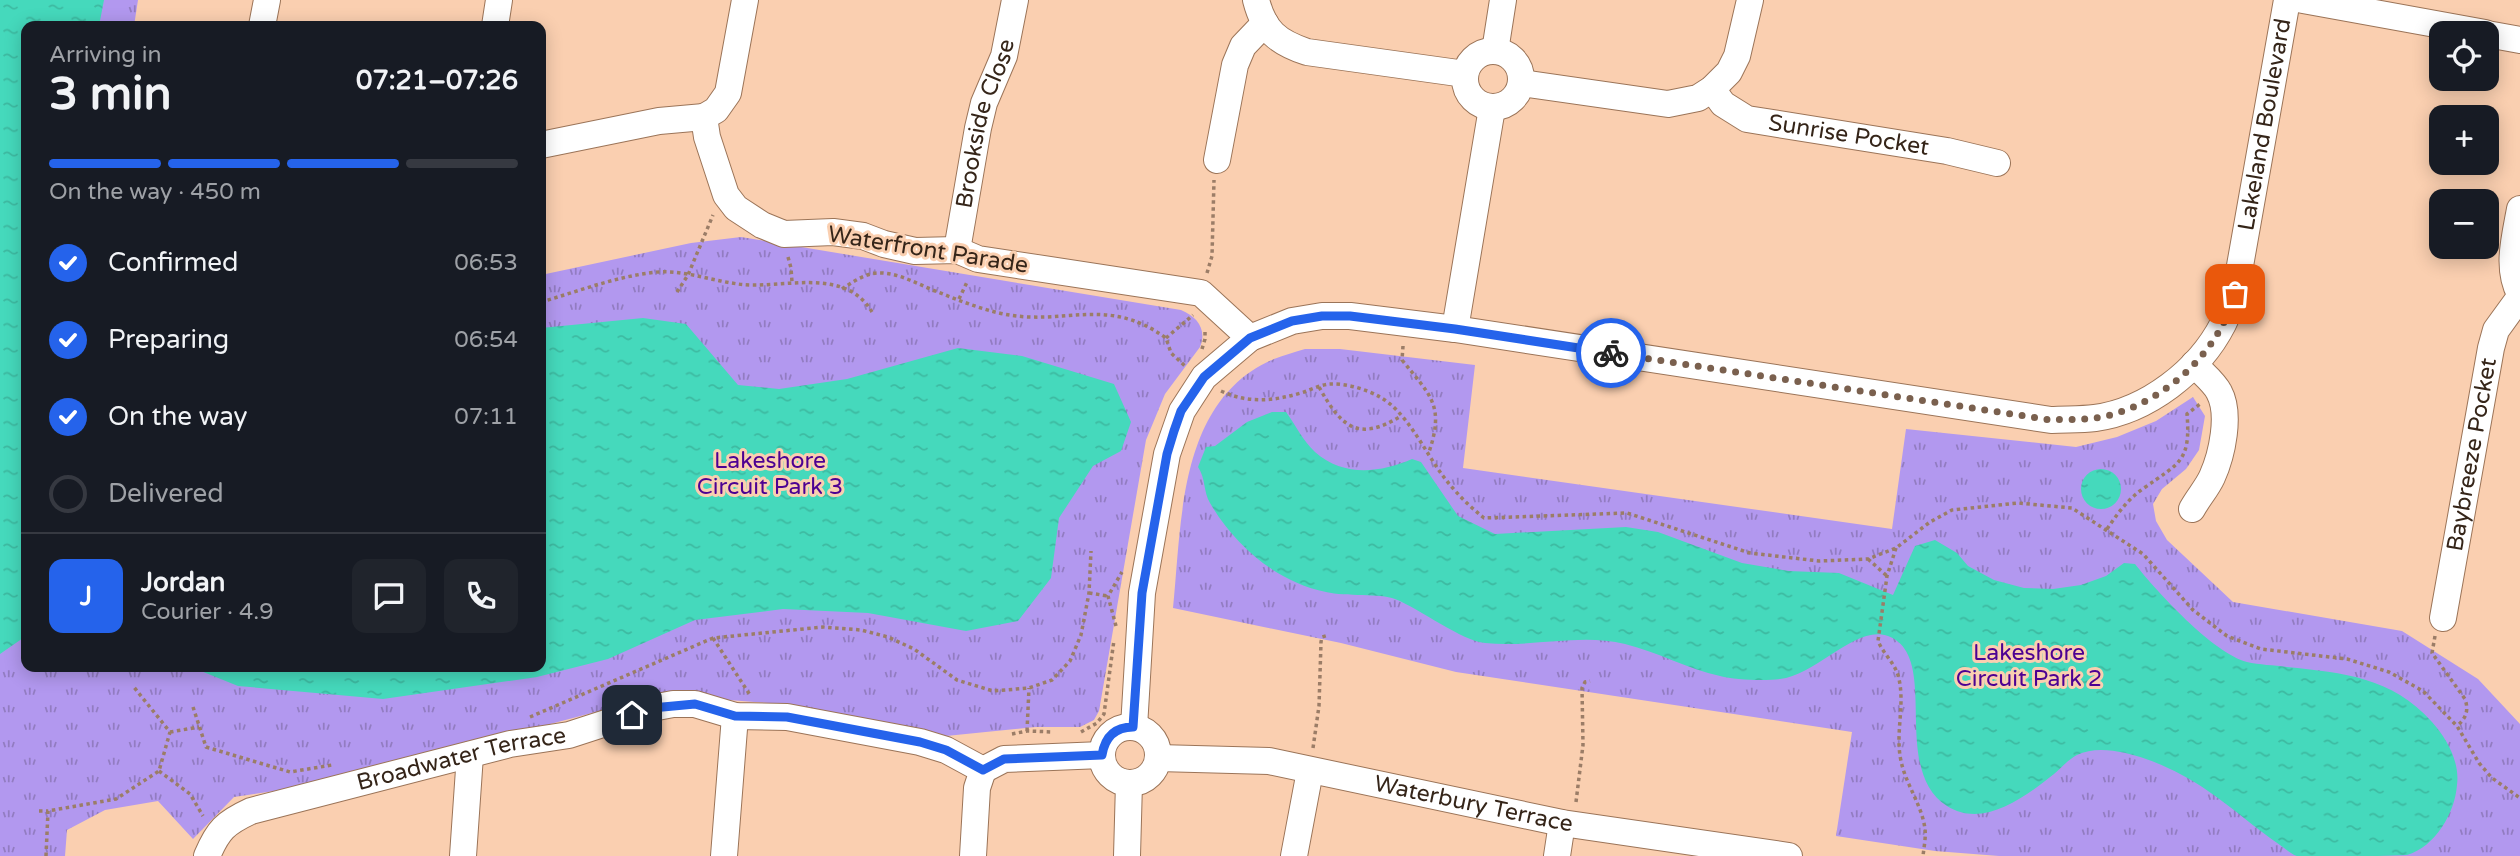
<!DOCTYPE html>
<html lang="en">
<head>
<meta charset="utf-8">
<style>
  :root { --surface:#171b24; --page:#20242c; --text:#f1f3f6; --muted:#9ea1a6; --line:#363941; --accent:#2563eb }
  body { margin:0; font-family:"Varela Round",sans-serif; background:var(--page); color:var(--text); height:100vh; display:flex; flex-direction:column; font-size:26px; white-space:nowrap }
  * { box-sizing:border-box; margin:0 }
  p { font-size:23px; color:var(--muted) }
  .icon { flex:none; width:38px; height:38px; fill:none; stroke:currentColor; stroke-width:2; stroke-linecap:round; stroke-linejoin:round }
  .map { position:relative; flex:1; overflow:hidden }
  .side { position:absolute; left:21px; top:21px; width:525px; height:651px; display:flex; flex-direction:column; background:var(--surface); border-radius:14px; box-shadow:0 4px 18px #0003 }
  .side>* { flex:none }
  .tools { position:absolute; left:2429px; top:21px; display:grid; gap:14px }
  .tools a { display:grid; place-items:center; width:70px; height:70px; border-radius:14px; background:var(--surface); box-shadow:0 4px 18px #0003; font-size:35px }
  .pin { position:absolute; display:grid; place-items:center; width:60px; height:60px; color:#fff; margin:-30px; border-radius:14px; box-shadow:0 4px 10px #0006 }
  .courier { position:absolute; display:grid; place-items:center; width:70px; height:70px; margin:-35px; border:5px solid #2563eb; border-radius:50%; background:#fff; color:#222; box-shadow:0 2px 9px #0007 }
  .headline em { font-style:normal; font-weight:700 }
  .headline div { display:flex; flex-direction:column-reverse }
  .headline { display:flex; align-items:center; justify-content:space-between; height:119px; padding:0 28px }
  h1 { font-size:46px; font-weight:700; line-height:52px }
  .bar { display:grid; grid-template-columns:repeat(4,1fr); gap:10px 7px; align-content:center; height:84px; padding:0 28px }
  .bar i { height:9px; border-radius:5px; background:var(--line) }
  .bar .current { background:var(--accent) }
  .bar p { grid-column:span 4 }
  .line { display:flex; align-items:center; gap:18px; padding:0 28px; border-top:2px solid var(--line) }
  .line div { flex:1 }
  .round { display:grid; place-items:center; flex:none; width:74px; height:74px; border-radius:14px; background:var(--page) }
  ol { padding:0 28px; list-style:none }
  li { display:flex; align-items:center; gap:21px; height:77px }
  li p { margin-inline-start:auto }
  li .icon { padding:7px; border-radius:50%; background:var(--accent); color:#fff; stroke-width:4 }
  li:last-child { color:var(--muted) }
  li i { width:38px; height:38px; border:4px solid var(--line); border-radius:50% }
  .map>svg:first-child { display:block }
</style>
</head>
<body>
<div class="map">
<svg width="2520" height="856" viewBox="0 0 2520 856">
  <defs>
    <pattern id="grass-tufts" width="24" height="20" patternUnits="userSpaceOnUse" patternTransform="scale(1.75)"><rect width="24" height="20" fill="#b298ef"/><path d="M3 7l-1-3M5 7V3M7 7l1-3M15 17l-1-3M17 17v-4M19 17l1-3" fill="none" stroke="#927cc1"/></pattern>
    <pattern id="water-ripples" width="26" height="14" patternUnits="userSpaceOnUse" patternTransform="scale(1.75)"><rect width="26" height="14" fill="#45d9bc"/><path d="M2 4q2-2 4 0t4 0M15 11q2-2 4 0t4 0" fill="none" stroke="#3dbaa1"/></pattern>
  </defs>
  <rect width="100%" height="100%" fill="#facfb0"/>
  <!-- grass -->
  <path fill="url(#grass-tufts)" d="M0,0H138L134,26H26V667H541V275L691,243L741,237L1181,310C1198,317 1207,330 1200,347L1165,394L1146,440L1099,711L1094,720L1080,727H1035L936,737L781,704L729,700L692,693L652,697L328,783L234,797L193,839L158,801L105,810L67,830L65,856H0Z
    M1305,349H1340L1475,365L1463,468L1892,529L1906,429L2076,447L2117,437L2156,421L2193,397L2205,416L2199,450L2186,469L2162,489L2153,504L2156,521L2167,540L2233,602L2402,631L2478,679L2520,724V856H1999L1935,851L1836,836L1852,732L1456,672L1341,643L1173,608C1182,521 1178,400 1274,359C1284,355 1295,352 1305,349Z"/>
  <!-- water -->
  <path fill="url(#water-ripples)" d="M0,0H104L99,26H26V636L0,654Z
    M643,318L686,324L738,385L779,389L847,379L958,348L1022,356L1114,384L1131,422L1121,451L1093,466L1059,518L1051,578L1018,621L966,631L868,613L783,609L695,620L608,659L537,677L383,699L238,686L191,667H541V328Z
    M1272,412H1286C1295,424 1303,441 1315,452C1343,477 1380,473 1412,459L1421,462L1458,516L1495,534L1626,527L1658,532L1742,563L1789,571L1839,573L1893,595L1915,546L1935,540L1957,553L1968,566L1994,580L2024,588L2053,589L2081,585L2106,576L2124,563L2135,564C2157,592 2213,653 2247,662C2259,665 2274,665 2287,667C2344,673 2392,677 2432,722C2447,739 2460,762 2457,785C2455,813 2435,847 2407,855C2390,856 2365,856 2347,856C2334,856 2309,856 2297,856C2291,854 2286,849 2280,845C2255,828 2233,808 2208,791C2190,778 2166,766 2146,759C2126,752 2097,745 2077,755C2069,759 2061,768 2054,774C2025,797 1983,829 1947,806C1889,769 1942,656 1888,636C1856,624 1817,675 1780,679C1765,681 1735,680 1720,676C1688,669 1658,652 1625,644C1580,633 1530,648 1485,643C1462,641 1420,609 1395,599C1380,593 1346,597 1326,592C1277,582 1235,546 1210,503C1203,491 1206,479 1198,467L1206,447L1215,446L1247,422Z
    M2081 489a20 20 0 1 1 40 0a20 20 0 1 1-40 0Z"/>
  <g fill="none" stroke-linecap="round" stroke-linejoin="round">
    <!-- minor casing -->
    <g stroke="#9b7458" stroke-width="28">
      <g id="minor">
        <path d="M745,0L728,93L716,110L704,117L707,137L726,195L736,208L762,225L784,234L833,232L863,236L884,244L915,251L957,250L978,259L1201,293L1250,338"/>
        <path d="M1256,0C1264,31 1277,42 1307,52L1465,74"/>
        <path d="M2303,0L2485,33"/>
        <path d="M262,26L267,0"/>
        <path d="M495,26L499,0"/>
        <path d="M2487,34L2520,40"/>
        <circle cx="1493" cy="79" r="28"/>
        <path d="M1495,51L1503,0"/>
        <path d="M1521,83L1668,104L1698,98L1712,89L1729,72L1737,56L1750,0"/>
        <path id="s1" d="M1712,89L1723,104L1747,119L1947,151L1997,163"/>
        <path d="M541,145L659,121L704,117"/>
        <path d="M1217,160L1235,65L1243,46L1265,23"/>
        <path d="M2520,209C2515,237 2506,268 2520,294"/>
        <path id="s2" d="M957,250L978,128L984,103L1004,56L1015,0"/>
        <path d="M1455,329L1492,108"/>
        <path d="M2192,509C2198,498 2207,488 2212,477C2222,455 2231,414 2219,392C2214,382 2202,373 2194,364"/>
        <path id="s3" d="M2443,618L2491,348L2496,330L2520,297"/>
        <circle cx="1130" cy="755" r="28"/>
        <path id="s4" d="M1134,727L1142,593L1167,454L1182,411L1204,377L1250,338L1292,321L1322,316H1350L1455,329L2051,420C2065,419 2080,420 2095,418C2147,411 2199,371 2223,324C2228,314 2231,304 2235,294L2287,0"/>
        <path id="s5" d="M1158,758L1269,761L1562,823L1789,856"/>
        <path d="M983,770L1004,759L1102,755"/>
        <path id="s6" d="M207,856C218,830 225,823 251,811L510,744L569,735L652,708L673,704H695L735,716L787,717L920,742L946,750L983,770"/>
        <path d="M463,856L470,755"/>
        <path d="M724,856L735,716"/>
        <path d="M973,856L977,788L983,770"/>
        <path d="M1127,856L1129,783"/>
        <path d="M1294,856L1310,771"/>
        <path d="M1557,856L1562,823"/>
      </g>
    </g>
    <!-- path -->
    <path stroke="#9b7d67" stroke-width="3.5" stroke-dasharray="3.5 3.5" stroke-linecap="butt" d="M788,257L791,268L792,282
      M1207,273L1212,256L1214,180
      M842,289C854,281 867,272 882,273C902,274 919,285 938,292C958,300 978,308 999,313C1064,328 1105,294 1166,338L1171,353L1185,366
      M677,292L688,275L713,215
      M959,299L968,280
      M541,302C576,292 612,278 649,273C679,268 708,280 738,284C781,290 844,265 872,312
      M1166,338L1193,315
      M1403,346L1402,360C1430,395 1445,405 1429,452
      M1202,349L1205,339V329
      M1319,387C1341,426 1357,443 1401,416
      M1221,391C1249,404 1275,401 1304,392C1312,389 1321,385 1329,384C1345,383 1366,389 1380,397C1407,412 1425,452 1443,476C1455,492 1469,506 1484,518L1627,513L1750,553L1819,561L1868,559L1896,548L1930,522L1952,510L2018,503L2072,508L2143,554L2193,610L2227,636L2261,649L2347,659L2389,672L2423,691L2457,726L2479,763L2492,778L2520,798
      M2107,529C2118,513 2128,499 2144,488C2179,463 2191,462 2187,414L2200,404
      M1896,548L1887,576L1878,641C1884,655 1896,664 1899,679C1905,706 1895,734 1901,761C1906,785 1922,805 1925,829C1926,837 1924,847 1923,856
      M1868,559L1887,576
      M1089,593L1108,596
      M1116,626L1108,596L1122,572
      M2435,636L2432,653L2465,699C2469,711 2466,718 2457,726
      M713,638L750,695
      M193,707L206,747L290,772L332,765
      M530,717L713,638L823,627L861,630L888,637L914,649L957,680L993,691L1029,688L1052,680L1070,661L1081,635L1089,593L1091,551
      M1027,731L1029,688
      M170,732L199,727
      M1081,732L1097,723L1104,714L1114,640
      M1012,734L1027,731L1053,732
      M1313,748L1319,706L1321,642L1322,637L1329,635
      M159,771L190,794L203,816
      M1576,802L1583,745L1582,688L1585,682L1590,681
      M39,811H48
      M46,856L48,811L116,799L159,771L170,732L133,686"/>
    <!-- minor -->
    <use href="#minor" stroke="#fff" stroke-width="26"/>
  </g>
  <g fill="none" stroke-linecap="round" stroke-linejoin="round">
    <!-- done -->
    <path stroke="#7a604e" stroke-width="7" stroke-dasharray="0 12.6" d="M1611,353L2051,420C2065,419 2080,420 2095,418C2147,411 2199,371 2223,324C2228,314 2231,304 2235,294"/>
    <!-- route -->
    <path stroke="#2563eb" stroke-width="9" d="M632,715L652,708L695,704L735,716L787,717L920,742L946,750L983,770L1004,759L1102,755C1105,737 1115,727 1133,727L1142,593L1167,454L1174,431L1181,411L1204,377L1250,338L1292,321L1322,316H1350L1455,329L1611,353"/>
  </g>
  <g text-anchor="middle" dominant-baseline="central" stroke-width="6" stroke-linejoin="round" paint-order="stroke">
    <!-- street labels -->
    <g font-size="23" fill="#352519" stroke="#facfb0">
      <text stroke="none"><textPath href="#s2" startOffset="130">Brookside Close</textPath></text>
      <text stroke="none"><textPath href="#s4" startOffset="1647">Lakeland Boulevard</textPath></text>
      <text stroke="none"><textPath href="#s1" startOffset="150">Sunrise Pocket</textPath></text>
      <text transform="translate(928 250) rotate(9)">Waterfront Parade</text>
      <text stroke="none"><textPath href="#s3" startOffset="166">Baybreeze Pocket</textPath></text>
      <text stroke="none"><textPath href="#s6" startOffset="282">Broadwater Terrace</textPath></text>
      <text stroke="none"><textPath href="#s5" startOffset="320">Waterbury Terrace</textPath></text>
    </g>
    <!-- park labels -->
    <g font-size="23" fill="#4c0192" stroke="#facfb0">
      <text x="770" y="461">Lakeshore<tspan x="770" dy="26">Circuit Park 3</tspan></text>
      <text x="2029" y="653">Lakeshore<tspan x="2029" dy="26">Circuit Park 2</tspan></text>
    </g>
  </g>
</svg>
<div class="tools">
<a><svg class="icon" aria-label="locate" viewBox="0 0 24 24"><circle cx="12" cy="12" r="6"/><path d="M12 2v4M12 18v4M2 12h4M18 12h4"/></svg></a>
<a>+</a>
<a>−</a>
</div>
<div class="pin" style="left:2235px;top:294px;background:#ea580c"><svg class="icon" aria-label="bag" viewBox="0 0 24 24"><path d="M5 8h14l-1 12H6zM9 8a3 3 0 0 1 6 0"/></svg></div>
<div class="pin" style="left:632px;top:715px;background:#1f2937"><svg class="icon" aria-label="home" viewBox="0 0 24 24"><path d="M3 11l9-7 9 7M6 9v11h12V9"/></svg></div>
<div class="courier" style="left:1611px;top:353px"><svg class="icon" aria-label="bike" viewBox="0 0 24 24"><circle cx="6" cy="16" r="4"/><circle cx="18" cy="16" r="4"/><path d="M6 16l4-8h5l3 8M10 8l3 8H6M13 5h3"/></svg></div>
<section class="side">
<div class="headline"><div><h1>3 min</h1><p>Arriving in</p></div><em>07:21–07:26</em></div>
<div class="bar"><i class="current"></i><i class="current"></i><i class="current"></i><i></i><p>On the way · 450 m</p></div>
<ol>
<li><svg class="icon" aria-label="check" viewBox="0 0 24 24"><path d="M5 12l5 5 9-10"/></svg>Confirmed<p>06:53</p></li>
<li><svg class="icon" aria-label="check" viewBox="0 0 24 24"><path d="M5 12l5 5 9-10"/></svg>Preparing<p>06:54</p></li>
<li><svg class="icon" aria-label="check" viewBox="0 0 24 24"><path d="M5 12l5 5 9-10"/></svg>On the way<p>07:11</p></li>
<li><i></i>Delivered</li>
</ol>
<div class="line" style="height:126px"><b class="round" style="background:var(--accent);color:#fff">J</b><div><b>Jordan</b><p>Courier · 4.9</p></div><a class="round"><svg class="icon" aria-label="chat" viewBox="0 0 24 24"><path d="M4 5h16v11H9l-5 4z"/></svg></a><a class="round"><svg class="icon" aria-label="phone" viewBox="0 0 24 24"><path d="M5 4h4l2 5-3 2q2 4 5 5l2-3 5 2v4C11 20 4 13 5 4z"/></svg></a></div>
</section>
</div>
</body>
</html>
